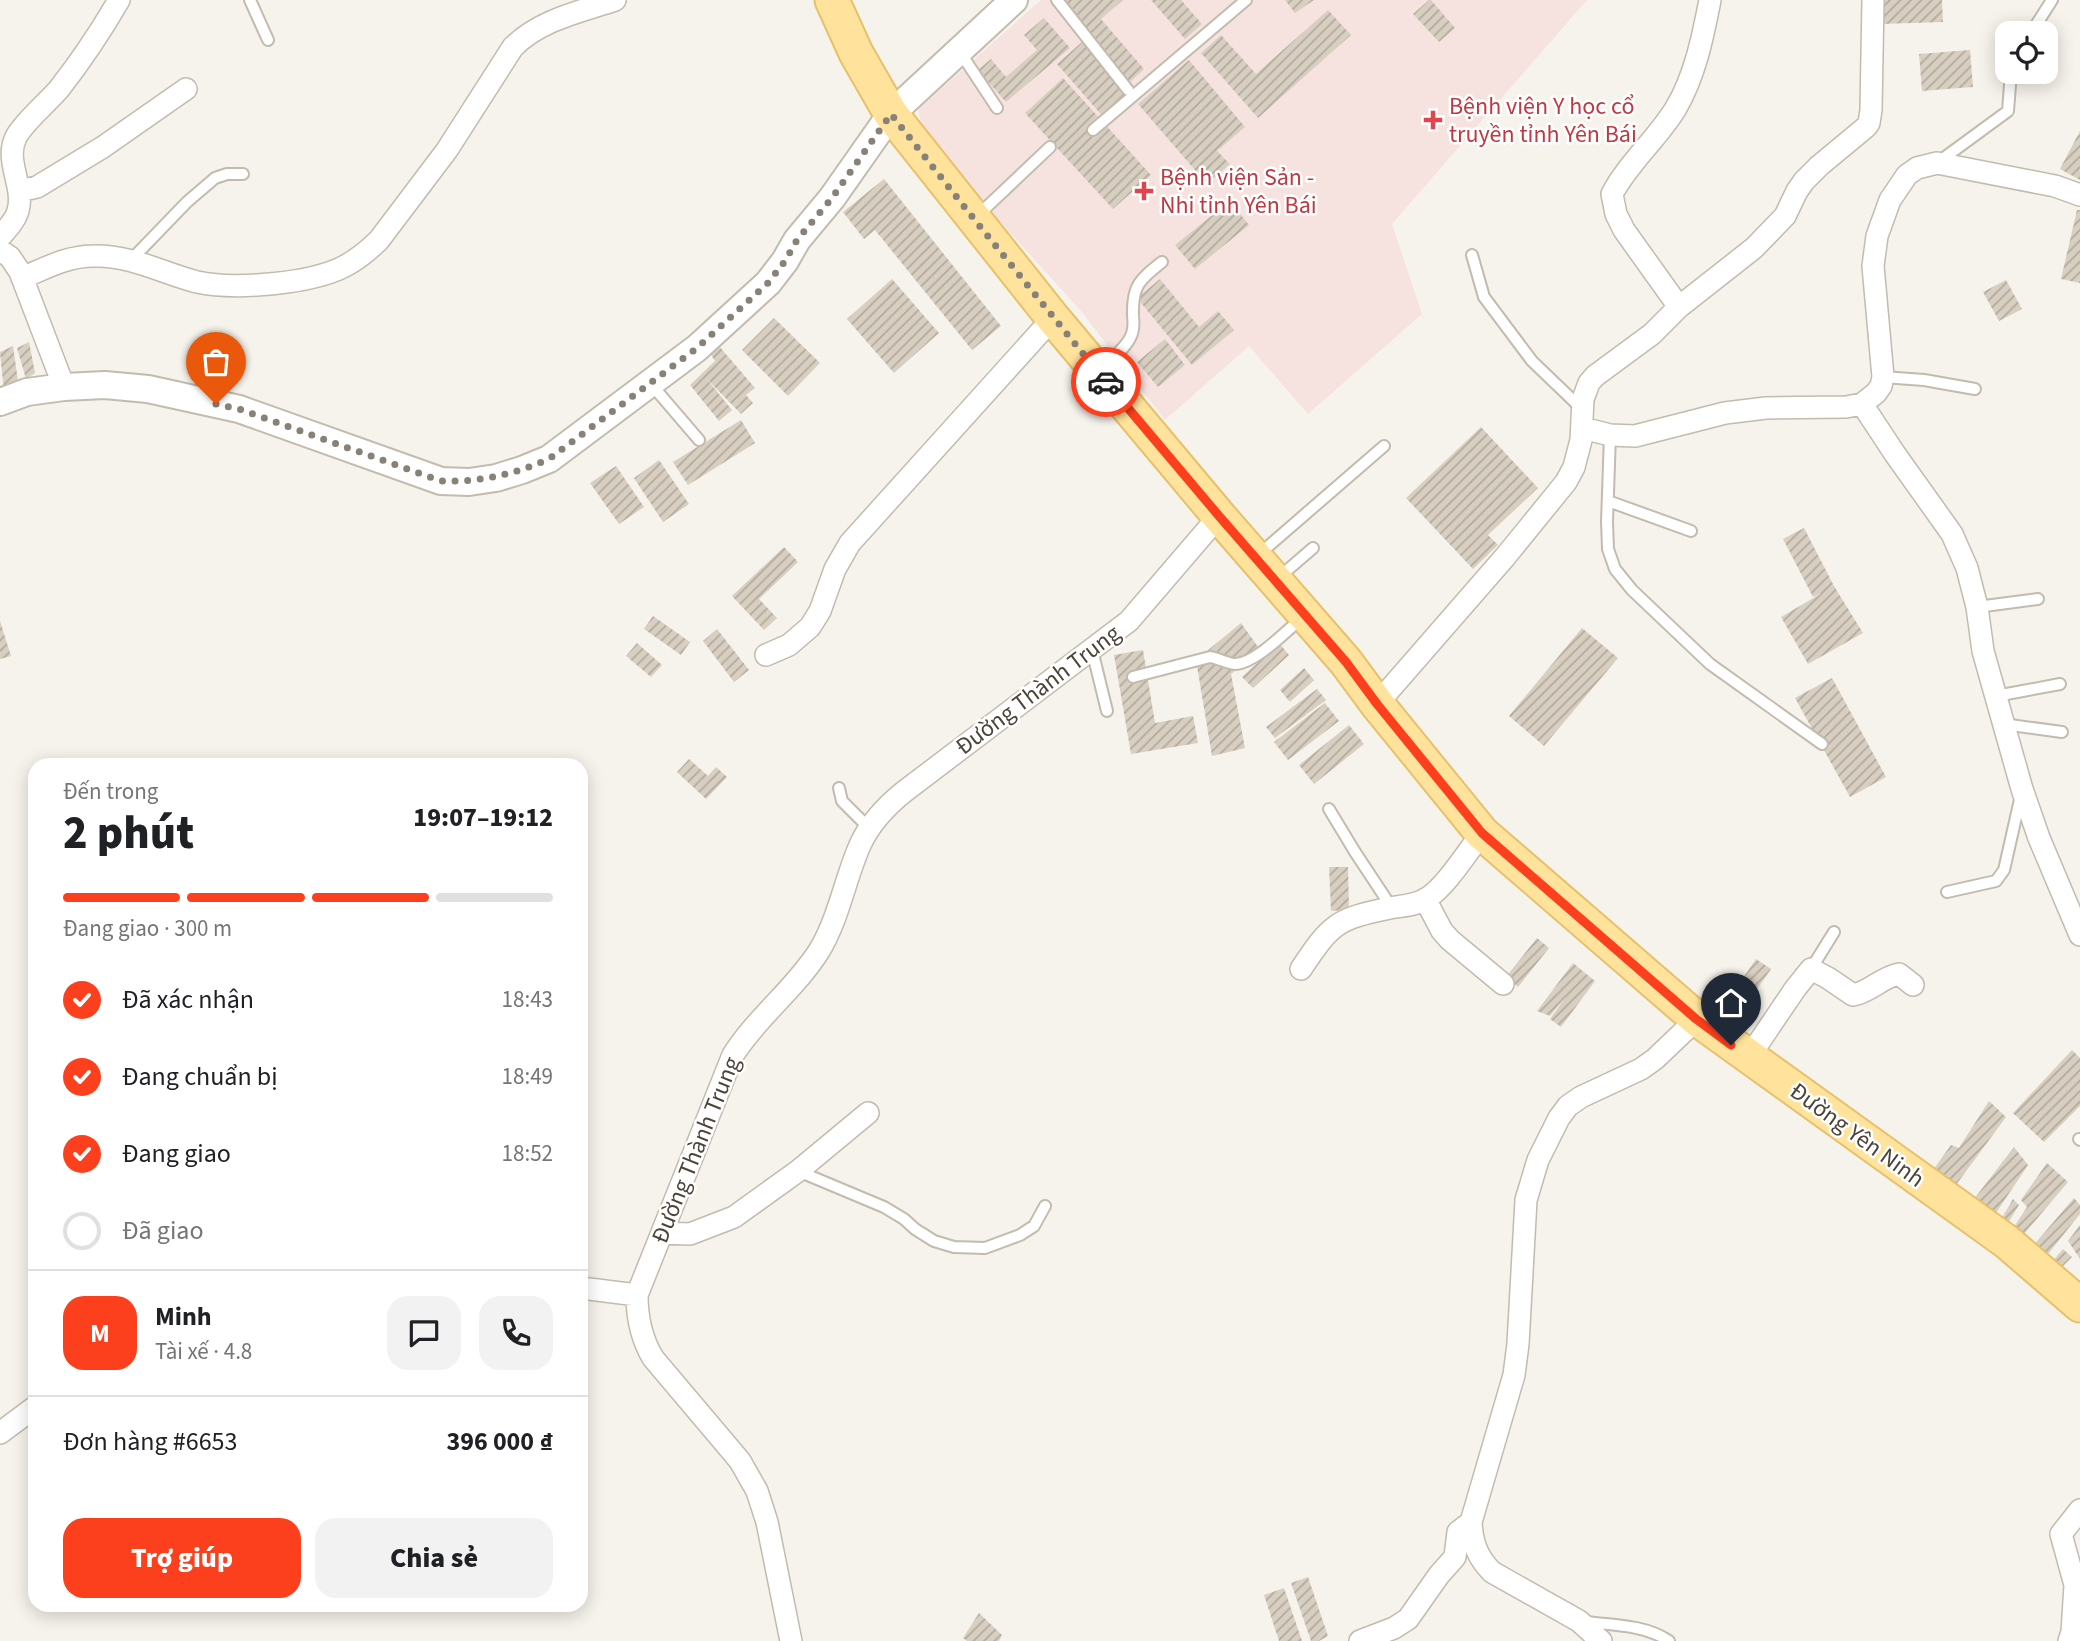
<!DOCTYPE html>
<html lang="vi">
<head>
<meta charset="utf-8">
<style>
  :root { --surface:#fff; --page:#f2f2f2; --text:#202124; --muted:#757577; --line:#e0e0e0; --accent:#fc3f1d }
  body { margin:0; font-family:"Source Sans 3",sans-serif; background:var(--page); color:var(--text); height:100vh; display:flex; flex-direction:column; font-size:26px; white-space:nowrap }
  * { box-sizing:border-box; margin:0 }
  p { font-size:23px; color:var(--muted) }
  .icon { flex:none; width:38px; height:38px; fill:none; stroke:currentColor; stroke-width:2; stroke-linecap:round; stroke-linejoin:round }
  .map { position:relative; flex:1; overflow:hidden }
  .drawer { position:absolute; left:28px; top:758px; width:560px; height:854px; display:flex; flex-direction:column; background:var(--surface); border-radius:21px; box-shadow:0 4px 18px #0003 }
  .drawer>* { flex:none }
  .tools { position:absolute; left:1995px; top:21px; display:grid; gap:14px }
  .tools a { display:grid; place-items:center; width:63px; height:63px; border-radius:14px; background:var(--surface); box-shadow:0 4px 18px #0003; font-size:35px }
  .pin { position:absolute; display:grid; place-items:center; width:60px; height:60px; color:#fff; margin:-72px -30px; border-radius:50% 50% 50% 0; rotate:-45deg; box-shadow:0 0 7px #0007 }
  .pin .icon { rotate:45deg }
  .courier { position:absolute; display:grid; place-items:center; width:70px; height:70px; margin:-35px; border:5px solid #fc3f1d; border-radius:50%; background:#fff; color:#222; box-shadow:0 2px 9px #0007 }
  .headline em { font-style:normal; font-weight:800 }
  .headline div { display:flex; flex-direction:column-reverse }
  .headline { display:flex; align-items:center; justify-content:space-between; height:119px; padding:0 35px }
  h1 { font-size:46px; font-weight:800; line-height:52px }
  .bar { display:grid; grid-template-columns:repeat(4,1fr); gap:10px 7px; align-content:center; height:84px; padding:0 35px }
  .bar i { height:9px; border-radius:5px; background:var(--line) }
  .bar .on { background:var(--accent) }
  .bar p { grid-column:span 4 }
  .line { display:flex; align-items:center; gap:18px; padding:0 35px; border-top:2px solid var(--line) }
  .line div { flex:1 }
  .round { display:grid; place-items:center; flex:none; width:74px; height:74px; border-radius:21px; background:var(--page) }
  ol { padding:0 35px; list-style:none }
  li { display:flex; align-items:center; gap:21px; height:77px }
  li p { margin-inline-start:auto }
  li .icon { padding:7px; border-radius:50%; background:var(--accent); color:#fff; stroke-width:4 }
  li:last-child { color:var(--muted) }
  li i { width:38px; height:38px; border:4px solid var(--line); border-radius:50% }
  .button { display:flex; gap:14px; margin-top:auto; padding:14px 35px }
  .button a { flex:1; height:80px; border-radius:21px; background:var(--accent); color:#fff; font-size:28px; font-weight:800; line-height:80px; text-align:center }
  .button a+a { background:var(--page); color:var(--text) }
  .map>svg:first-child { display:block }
</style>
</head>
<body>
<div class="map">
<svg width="2080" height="1641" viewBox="0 0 2080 1641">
  <defs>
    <pattern id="building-hatch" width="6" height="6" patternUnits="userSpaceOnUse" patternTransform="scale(1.75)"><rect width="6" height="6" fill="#d8cfc1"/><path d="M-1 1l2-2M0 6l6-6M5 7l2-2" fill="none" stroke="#b1aa9e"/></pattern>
  </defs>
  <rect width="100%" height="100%" fill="#f6f3ec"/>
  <!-- medical -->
  <path fill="#f6e3e0" d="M1041,0H1587L1392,224L1422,314L1308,414L1249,346L1165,420L1081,311L925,139L918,109Z"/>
  <!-- building -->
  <path fill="url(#building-hatch)" d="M1062,0H1123L1101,19L1144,69L1130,82L1060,2Z
    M1151,0H1181L1202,24L1185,39Z
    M1285,0H1314L1295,13Z
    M1429,0H1431L1455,28L1439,42L1413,14Z
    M1880,0H1942L1943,22L1881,24Z
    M1328,10L1351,35L1258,118L1201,53L1221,35L1256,74Z
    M1044,18L1070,48L1006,102L978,70L991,59L1006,77L1037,50L1024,35Z
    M1082,42L1130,97L1105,119L1057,64Z
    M1970,50L1973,87L1922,91L1919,54Z
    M1189,60L1245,127L1217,151L1230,164L1207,184L1138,104Z
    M1063,78L1151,175L1113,209L1025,113Z
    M2080,131V180L2060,169Z
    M884,179L1001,326L972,350L875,230L864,239L843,212Z
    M1230,201L1249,225L1195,269L1175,245Z
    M2077,210H2080V283L2061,279Z
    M892,279L939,333L894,373L847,319Z
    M1160,279L1199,327L1218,311L1234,330L1192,365L1137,298Z
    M2006,280L2022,309L1999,321L1983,292Z
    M774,318L820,363L788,396L742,350Z
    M1165,339L1185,365L1158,387L1137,362Z
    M29,342L35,373L26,379L17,348Z
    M13,346L19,388L4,393L0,352Z
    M719,346L755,388L746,395L753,403L741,414L706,378L732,410L719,421L690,385L715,361L710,353Z
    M741,420L755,443L688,485L673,462Z
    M1481,427L1538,488L1488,535L1498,545L1473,569L1406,498Z
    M659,460L689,504L663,522L634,478Z
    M616,466L644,507L619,524L590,483Z
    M1804,528L1834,586L1863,633L1808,664L1781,617L1822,593L1813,597L1783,539Z
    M784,547L798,562L759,599L777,618L764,630L732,596Z
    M653,616L690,642L681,655L644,629Z
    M0,621L11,656L0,659Z
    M1241,623L1261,651L1231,674L1245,748L1212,756L1196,660Z
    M1582,628L1618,658L1544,746L1509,716Z
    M717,629L749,670L734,682L703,641Z
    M637,643L662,665L651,677L626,656Z
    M1279,643L1289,655L1253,688L1242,677Z
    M1143,650L1155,723L1193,716L1198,743L1131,754L1114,655Z
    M1304,668L1314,680L1290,702L1280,690Z
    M1832,678L1886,777L1850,797L1795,698Z
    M1317,689L1326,700L1275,738L1266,727Z
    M1325,703L1339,721L1288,760L1274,742Z
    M1349,725L1364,744L1314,784L1299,765Z
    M689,759L708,776L716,767L727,777L706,799L677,772Z
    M1329,867H1348L1349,910L1331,911Z
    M1537,938L1549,948L1518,987L1506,977Z
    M1756,959L1771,969L1731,1027L1716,1017Z
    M1573,963L1595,981L1561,1027L1550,1019L1567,995L1550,1016L1537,1011Z
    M2072,1050L2080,1058V1106L2044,1142L2013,1113Z
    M1989,1101L2006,1117L1953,1189L1933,1170L1951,1145L1959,1148Z
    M2014,1147L2028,1165L1992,1219L1974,1199Z
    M2047,1163L2068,1182L2018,1241L2010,1233L2027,1207L2021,1200Z
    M2074,1198L2080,1205V1214L2044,1259L2032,1247Z
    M2013,1199L2019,1205L2005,1228L1999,1223Z
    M2080,1225V1259L2068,1241Z
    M2063,1249L2072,1257L2059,1270L2052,1262Z
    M1308,1577L1328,1636L1319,1641H1311L1291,1583Z
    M1284,1588L1302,1641H1279L1264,1595Z
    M979,1613L1002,1635L999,1641H967L963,1638Z"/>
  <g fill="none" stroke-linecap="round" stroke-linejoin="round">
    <!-- service casing -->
    <g stroke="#c2bbae" stroke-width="14">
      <path id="service" d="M250,0L268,40
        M1057,0L1128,90
        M2031,33L2052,0
        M960,52L997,108
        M1093,130L1246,0
        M1937,163L2008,111L2011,72
        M976,217L1050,147
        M1472,255L1484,297L1532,361L1582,409
        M131,260L187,202L215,178L227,174H243
        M1100,369C1110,360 1124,350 1130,338C1134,331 1134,324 1133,316C1132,286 1139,280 1162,262
        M1883,377L1924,380L1975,389
        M651,384L699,440
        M1610,435L1607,522L1608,549L1615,569L1632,590L1710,664L1822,744
        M1608,501L1691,531
        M1257,556L1384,446
        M1277,579L1313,548
        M1977,607L2038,599
        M1092,650L1107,711
        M1133,677L1210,657C1218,658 1228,664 1236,664C1257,662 1286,631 1303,617
        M1996,696L2060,684
        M2003,724L2062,732
        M839,788L842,801L869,828
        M1329,809L1355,852L1392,908
        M1947,892L1996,881L2004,870L2021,795
        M1811,969L1834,932
        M2079,1139L2080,1140
        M798,1171L884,1207L904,1219L915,1229L934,1241L954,1247L985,1248L1020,1235L1034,1226L1045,1206
        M1585,1622C1613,1625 1646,1625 1669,1641"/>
    </g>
    <!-- minor casing -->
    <g stroke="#c2bbae" stroke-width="24">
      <path id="minor" d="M19,191L37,187L103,147L186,89
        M0,237C7,229 15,221 18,211C25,186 4,161 16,137C24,122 47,103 59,89C81,61 101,31 119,0
        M0,250L10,257L20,272L64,387
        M22,278C46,268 67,256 94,256C131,255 162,273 197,282C235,290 311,284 345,266C358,259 369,250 379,240L447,150L513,47C540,20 579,12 615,0
        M1679,307L1624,230L1616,214L1612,194C1629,162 1658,138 1676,108C1695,76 1703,36 1710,0
        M1862,404L1895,454L1952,534L1967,568L1977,607L1983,651L2022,789L2039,838L2080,935
        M1583,428L1610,435L1635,436L1725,413L1766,408L1846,407L1862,404L1876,393L1881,386L1883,377L1873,266L1877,236L1890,200L1907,175L1917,168L1937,163L2055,186L2080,195
        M766,655L789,645L810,627L820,611L835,569L850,543L1053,318
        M1377,704L1505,557L1566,482L1574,467L1581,440L1583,399L1589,383L1595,376L1652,334L1679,307L1754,248L1785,216L1797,191L1804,181L1819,166L1866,127L1869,123L1871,110L1873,0
        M1425,899L1442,931L1450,940L1503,984
        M1301,969C1331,924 1336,919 1390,908C1402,906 1416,905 1426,899C1445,888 1468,851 1482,833
        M1749,1057L1795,989L1811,969L1828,978L1853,995C1870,992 1882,977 1899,974L1913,985
        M662,1233L690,1234L734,1217L798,1171L868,1113
        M581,1288L637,1295
        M0,1433L35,1407
        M791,1641L767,1522L757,1491L740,1461L653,1358C641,1338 637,1318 637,1295L733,1055C757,1017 795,989 819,951C839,918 845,879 860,845C870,823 886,806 905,791L1129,621L1219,516
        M1360,1641L1394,1628L1408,1619L1439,1575L1455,1557L1458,1532L1471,1522
        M1601,1641L1579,1621L1492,1572C1477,1557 1472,1542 1471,1522L1514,1375L1518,1344L1526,1200L1538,1160L1559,1118L1568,1106L1581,1097L1641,1069L1655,1059L1697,1019
        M2069,1641L2072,1632L2075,1585L2061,1534L2080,1510"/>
    </g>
    <!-- tertiary casing -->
    <g stroke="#c2bbae" stroke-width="30">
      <path id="tertiary" d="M0,402L27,392L64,387L105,385L148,389L239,409L441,481L469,482L496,478L522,470L549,459L697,348L768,283L785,261L797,240L832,198L891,114L1014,0"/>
    </g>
    <!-- primary casing -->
    <g stroke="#e6c16a" stroke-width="37">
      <path id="primary" d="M832,0L856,53L891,114L1053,318L1219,516L1346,662L1377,704L1482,833L1697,1019L2007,1242L2080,1305"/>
    </g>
    <!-- service -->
    <use href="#service" stroke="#fff" stroke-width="10"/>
    <!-- minor -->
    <use href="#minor" stroke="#fff" stroke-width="21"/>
    <!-- tertiary -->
    <use href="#tertiary" stroke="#fff" stroke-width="26"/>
    <!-- primary -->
    <use href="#primary" stroke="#ffe39c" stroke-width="33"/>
  </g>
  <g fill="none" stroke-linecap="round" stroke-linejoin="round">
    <!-- done -->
    <path stroke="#878178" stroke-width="7" stroke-dasharray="0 12.6" d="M216,404L239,409L441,481C482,482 511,475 549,459L697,348L768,283L785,261L797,240L832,198L891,114L974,219L1106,382"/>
    <!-- route -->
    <path stroke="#fc3f1d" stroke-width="9" d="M1106,382L1219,516L1346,662L1377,704L1482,833L1696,1019L1731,1045"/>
  </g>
  <!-- markers -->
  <g fill="#e0444e" stroke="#fff" stroke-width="2.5">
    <path d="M1429.5 109.5h7v7h7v7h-7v7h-7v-7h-7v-7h7z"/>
    <path d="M1140.5 180.5h7v7h7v7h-7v7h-7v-7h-7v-7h7z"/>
  </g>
  <g text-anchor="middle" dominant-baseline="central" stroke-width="5" stroke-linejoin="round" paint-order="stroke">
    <!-- health labels -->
    <g font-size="24" fill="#be3a42" stroke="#fff" text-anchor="start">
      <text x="1449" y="106">Bệnh viện Y học cổ<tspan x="1449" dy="28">truyền tỉnh Yên Bái</tspan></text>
      <text x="1160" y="177">Bệnh viện Sản -<tspan x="1160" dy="28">Nhi tỉnh Yên Bái</tspan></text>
    </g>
    <!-- street labels -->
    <g font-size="24" fill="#4b4439" stroke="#fff">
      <text transform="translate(1038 690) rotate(-37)">Đường Thành Trung</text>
      <text transform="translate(1857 1135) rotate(36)">Đường Yên Ninh</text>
      <text transform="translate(696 1150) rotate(-68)">Đường Thành Trung</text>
    </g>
  </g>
</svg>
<div class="tools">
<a><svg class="icon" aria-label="locate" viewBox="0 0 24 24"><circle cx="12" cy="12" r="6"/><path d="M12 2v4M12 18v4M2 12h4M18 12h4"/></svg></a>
</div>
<div class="pin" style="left:216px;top:404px;background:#ea580c"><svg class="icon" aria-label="bag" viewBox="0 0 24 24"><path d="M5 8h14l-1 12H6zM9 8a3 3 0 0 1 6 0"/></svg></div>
<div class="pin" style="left:1731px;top:1045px;background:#1f2937"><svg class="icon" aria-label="home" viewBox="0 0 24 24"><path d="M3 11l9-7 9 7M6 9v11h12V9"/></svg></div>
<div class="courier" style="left:1106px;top:382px"><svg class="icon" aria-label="car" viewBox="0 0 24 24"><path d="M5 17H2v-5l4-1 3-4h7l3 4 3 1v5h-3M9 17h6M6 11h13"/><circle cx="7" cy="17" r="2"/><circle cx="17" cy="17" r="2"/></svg></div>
<section class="drawer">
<div class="headline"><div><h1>2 phút</h1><p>Đến trong</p></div><em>19:07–19:12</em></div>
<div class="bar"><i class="on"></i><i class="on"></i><i class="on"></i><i></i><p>Đang giao · 300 m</p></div>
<ol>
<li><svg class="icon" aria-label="check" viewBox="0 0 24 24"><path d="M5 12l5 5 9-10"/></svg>Đã xác nhận<p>18:43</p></li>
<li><svg class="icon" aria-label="check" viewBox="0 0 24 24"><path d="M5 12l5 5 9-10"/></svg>Đang chuẩn bị<p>18:49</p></li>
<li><svg class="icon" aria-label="check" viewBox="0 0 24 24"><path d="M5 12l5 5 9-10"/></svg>Đang giao<p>18:52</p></li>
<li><i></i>Đã giao</li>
</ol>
<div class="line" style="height:126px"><b class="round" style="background:var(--accent);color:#fff">M</b><div><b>Minh</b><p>Tài xế · 4.8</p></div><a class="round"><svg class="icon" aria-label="chat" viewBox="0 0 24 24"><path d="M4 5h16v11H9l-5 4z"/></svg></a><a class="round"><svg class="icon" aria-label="phone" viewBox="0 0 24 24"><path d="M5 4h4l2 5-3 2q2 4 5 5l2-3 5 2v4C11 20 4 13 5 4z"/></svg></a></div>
<div class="line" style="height:91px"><div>Đơn hàng #6653</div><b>396 000 ₫</b></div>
<div class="button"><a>Trợ giúp</a><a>Chia sẻ</a></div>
</section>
</div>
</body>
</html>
